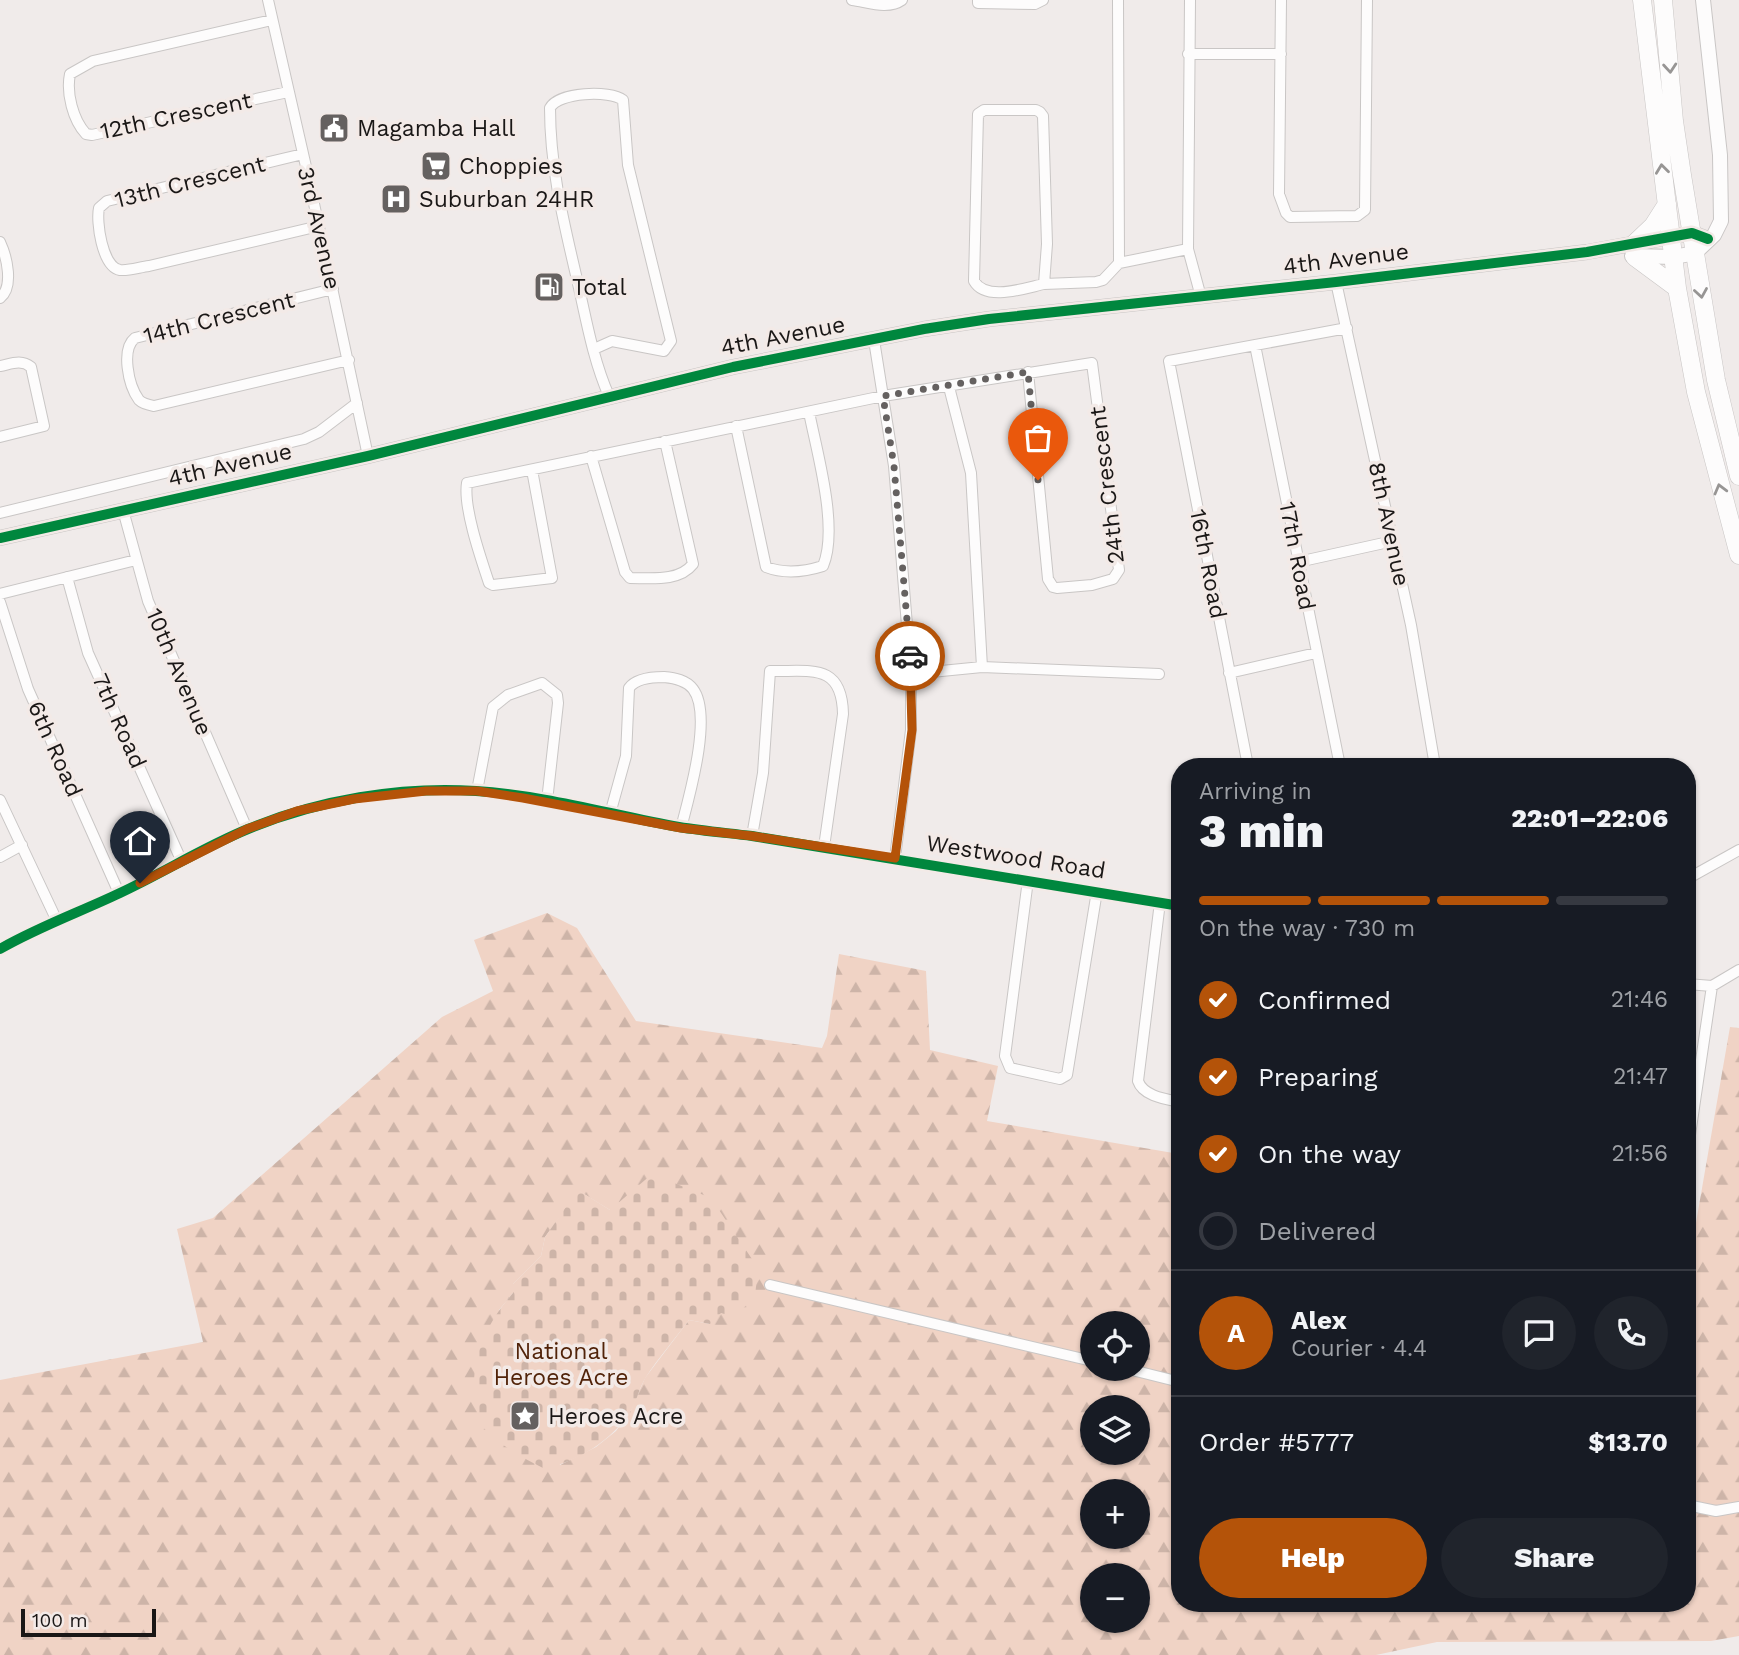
<!DOCTYPE html>
<html lang="en">
<head>
<meta charset="utf-8">
<style>
  :root { --surface:#171b24; --page:#20242c; --text:#f1f3f6; --muted:#9ea1a6; --line:#363941; --accent:#b45309 }
  body { margin:0; font-family:"Work Sans",sans-serif; background:var(--page); color:var(--text); height:100vh; display:flex; flex-direction:column; font-size:26px; white-space:nowrap }
  * { box-sizing:border-box; margin:0 }
  p { font-size:23px; color:var(--muted) }
  .icon { flex:none; width:38px; height:38px; fill:none; stroke:currentColor; stroke-width:2; stroke-linecap:round; stroke-linejoin:round }
  .map { position:relative; flex:1; overflow:hidden }
  .drawer { position:absolute; left:1171px; top:758px; width:525px; height:854px; display:flex; flex-direction:column; background:var(--surface); border-radius:28px; box-shadow:0 2px 5px #0004 }
  .drawer>* { flex:none }
  .controls { position:absolute; left:1080px; top:1311px; display:grid; gap:14px }
  .controls a { display:grid; place-items:center; width:70px; height:70px; border-radius:50%; background:var(--surface); box-shadow:0 2px 5px #0004; font-size:35px }
  .scale { position:absolute; left:21px; bottom:18px; width:135px; box-sizing:border-box; padding-left:7px; border:4px solid #1a1716; border-top:0; font-size:19px; line-height:24px; white-space:nowrap; color:#1a1716; -webkit-text-stroke:5px #f3eae7; paint-order:stroke }
  .pin { position:absolute; display:grid; place-items:center; width:60px; height:60px; color:#fff; margin:-72px -30px; border-radius:50% 50% 50% 0; rotate:-45deg; box-shadow:0 0 7px #0007 }
  .pin .icon { rotate:45deg }
  .courier { position:absolute; display:grid; place-items:center; width:70px; height:70px; margin:-35px; border:5px solid #b45309; border-radius:50%; background:#fff; color:#222; box-shadow:0 2px 9px #0007 }
  .head em { font-style:normal; font-weight:800 }
  .head div { display:flex; flex-direction:column-reverse }
  .head { display:flex; align-items:center; justify-content:space-between; height:119px; padding:0 28px }
  h1 { font-size:46px; font-weight:800; line-height:52px }
  .bar { display:grid; grid-template-columns:repeat(4,1fr); gap:10px 7px; align-content:center; height:84px; padding:0 28px }
  .bar i { height:9px; border-radius:5px; background:var(--line) }
  .bar .current { background:var(--accent) }
  .bar p { grid-column:span 4 }
  .line { display:flex; align-items:center; gap:18px; padding:0 28px; border-top:2px solid var(--line) }
  .line div { flex:1 }
  .round { display:grid; place-items:center; flex:none; width:74px; height:74px; border-radius:37px; background:var(--page) }
  ol { padding:0 28px; list-style:none }
  li { display:flex; align-items:center; gap:21px; height:77px }
  li p { margin-inline-start:auto }
  li .icon { padding:7px; border-radius:50%; background:var(--accent); color:#fff; stroke-width:4 }
  li:last-child { color:var(--muted) }
  li i { width:38px; height:38px; border:4px solid var(--line); border-radius:50% }
  .action { display:flex; gap:14px; margin-top:auto; padding:14px 28px }
  .action a { flex:1; height:80px; border-radius:42px; background:var(--accent); color:#fff; font-size:28px; font-weight:800; line-height:80px; text-align:center }
  .action a+a { background:var(--page); color:var(--text) }
  .map>svg:first-child { display:block }
</style>
</head>
<body>
<div class="map">
<svg width="1739" height="1655" viewBox="0 0 1739 1655">
  <defs>
    <pattern id="forest-firs" width="22" height="20" patternUnits="userSpaceOnUse" patternTransform="scale(1.75)"><rect width="22" height="20" fill="#f0d3c5"/><path d="M5 1l3.5 6h-7zM16 11l3.5 6h-7z" fill="#cdb4a8"/></pattern>
    <pattern id="cemetery-stones" width="16" height="16" patternUnits="userSpaceOnUse" patternTransform="scale(1.75)"><rect width="16" height="16" fill="#f0d3c5"/><path d="M2 7V4a2 2 0 0 1 4 0v3zM10 15v-3a2 2 0 0 1 4 0v3z" fill="#cdb4a8"/></pattern>
  </defs>
  <rect width="100%" height="100%" fill="#f0ebea"/>
  <!-- forest -->
  <path fill="url(#forest-firs)" fill-rule="evenodd" d="M547,913L577,928L636,1021L822,1048L827,1036L839,954L926,971L930,1050L998,1066L987,1121L1179,1154L1180,1603H1687V1239L1693,1240L1730,1027L1739,1028V1636L1711,1641L1437,1642L1376,1655H0V1380L203,1342L177,1229L213,1218L442,1017L493,991L474,940ZM579,1191L610,1210L710,1324L689,1320L645,1378L631,1410L616,1431L596,1447L560,1465L499,1310L513,1293V1284L541,1256L545,1237ZM1092,1323H1138V1368H1092ZM1092,1407H1138V1452H1092ZM1092,1491H1138V1536H1092ZM1092,1575H1138V1620H1092Z"/>
  <!-- cemetery -->
  <path fill="url(#cemetery-stones)" d="M652,1174L711,1198L758,1268L755,1296L735,1317L721,1313L710,1324L689,1320C675,1339 659,1357 646,1377C639,1388 637,1401 630,1412C610,1442 579,1460 545,1469C527,1460 495,1443 483,1427C479,1422 479,1413 477,1406C467,1364 485,1325 513,1293V1284L541,1256L545,1237L578,1190L610,1210Z"/>
  <g fill="none" stroke-linecap="round" stroke-linejoin="round">
    <!-- minor casing -->
    <g stroke="#c9c6c5" stroke-width="12">
      <path id="minor" d="M268,0L307,171L368,456
        M852,0C868,2 888,10 902,0
        M978,0V3L1035,4L1043,0
        M1118,0L1119,263L1188,249
        M1190,0L1188,249L1201,297
        M1281,0L1279,194L1286,213L1290,217L1357,216L1365,210L1367,0
        M272,20L93,61L70,74C66,93 73,120 86,134L92,135L288,92
        M1188,54H1281
        M303,154L107,201L99,208C96,221 102,267 120,270C129,271 140,267 149,266L319,226
        M0,242C7,257 14,287 0,298
        M1336,282L1411,625L1435,766
        M1044,284C1025,288 986,302 974,281L978,114L984,110H1036L1040,112L1043,116L1047,244L1044,284L1096,282L1103,280L1119,263
        M333,289L135,338C121,349 128,385 139,400C143,404 149,405 154,406L349,360
        M874,340L894,466L911,674V730L895,858
        M1255,345L1340,766
        M594,349L612,341L664,351L671,341L628,165L623,100C610,90 558,92 550,108C550,171 565,227 579,288C587,324 594,362 609,396
        M0,366C11,364 21,359 31,367L44,426L0,437
        M949,387L971,473L982,667L1159,674
        M736,426L766,567C784,574 804,572 823,566C839,528 817,453 809,412
        M591,456L625,572L630,578C651,578 679,582 693,564L665,441
        M532,470L552,578L493,585L489,583C481,559 463,507 467,483L883,396L1092,363L1119,570L1113,579L1092,585L1057,588L1053,587L1048,579L1028,372
        M123,510L148,601L247,829
        M0,513L304,439L319,432L357,403
        M1298,562L1393,541
        M67,577L88,653L182,862
        M0,594L136,560
        M0,602L28,689L119,893
        M1229,673L1316,653
        M911,674L982,667
        M1248,766L1169,361L1347,328
        M477,791L493,707L508,695L542,683L557,695L558,703L547,801
        M0,800L57,921
        M610,814L626,756L629,688C636,678 653,677 664,677C675,678 686,680 693,689C713,715 689,797 681,828
        M752,836L763,773L770,671C810,672 842,662 843,714L824,847
        M0,857L22,845
        M1687,879L1739,850
        M1028,880L1005,1056L1010,1068L1060,1079L1067,1075L1097,891
        M1160,902L1138,1081C1143,1096 1165,1099 1180,1102
        M0,949C38,927 80,912 120,893C163,873 204,847 248,829C318,800 400,786 476,791C544,795 612,815 679,827C703,831 728,833 752,836L1180,906
        M1687,984L1712,986L1739,970
        M1687,1155L1712,986
        M770,1285L1092,1361
        M1124,1368L1180,1382
        M1687,1505L1716,1511L1739,1507"/>
    </g>
    <!-- tertiary casing -->
    <g stroke="#c9c6c5" stroke-width="16">
      <path id="tertiary" d="M1632,256L1674,257L1695,253L1714,235L1721,221L1720,155L1703,0
        M0,538L368,456L733,367L924,329L989,319L1336,282L1587,252L1692,233L1708,239"/>
    </g>
    <!-- trunk casing -->
    <g stroke="#c9c6c5" stroke-width="19">
      <path id="trunk" d="M1642,0L1677,288L1696,392L1739,555
        M1663,0L1674,121L1682,175L1716,380L1739,476
        M1633,245L1653,226L1667,204
        M1635,257L1677,288"/>
    </g>
    <!-- minor -->
    <use href="#minor" stroke="#fdfcfc" stroke-width="10"/>
    <!-- tertiary -->
    <use href="#tertiary" stroke="#fdfcfc" stroke-width="14"/>
    <!-- trunk -->
    <use href="#trunk" stroke="#fdfcfc" stroke-width="18"/>
    <!-- cycleway casing -->
    <g stroke="#f3eae7" stroke-width="15">
      <path id="cycleway" d="M0,538L368,456L733,367L924,329L989,319L1336,282L1587,252L1692,233L1708,239
        M0,949C38,927 80,912 120,893C163,873 204,847 248,829C318,800 400,786 476,791C544,795 612,815 679,827C703,831 728,833 752,836L1180,906"/>
    </g>
    <!-- cycleway -->
    <use href="#cycleway" stroke="#00873e" stroke-width="10"/>
  </g>
  <!-- one-way arrows -->
  <defs><path id="oneway-chevron" d="M-2-3.5L2.5 0L-2 3.5" fill="none" stroke-width="1.6" stroke-linecap="round" stroke-linejoin="round" transform="scale(1.75)"/></defs>
  <g stroke="#979594">
    <use href="#oneway-chevron" transform="translate(1670 68) rotate(85)"/>
    <use href="#oneway-chevron" transform="translate(1662 169) rotate(-97)"/>
    <use href="#oneway-chevron" transform="translate(1701 293) rotate(81)"/>
    <use href="#oneway-chevron" transform="translate(1720 489) rotate(-105)"/>
  </g>
  <g fill="none" stroke-linecap="round" stroke-linejoin="round">
    <!-- done -->
    <path stroke="#656160" stroke-width="7" stroke-dasharray="0 12.6" d="M910,656L894,466L883,396L1028,372L1038,480"/>
    <!-- route -->
    <path stroke="#b45309" stroke-width="9" d="M140,883L247,829L297,811L354,799L426,791H477L523,798L681,828L752,836L895,858L912,730L910,656"/>
  </g>
  <!-- icons -->
  <defs>
    <g id="civic-square" transform="scale(1.575)"><rect x="-9" y="-9" width="18" height="18" rx="4" fill="#656160" stroke="#f3eae7"/><path d="M-.6-6.5H3V-4.5H.6V-3L4-1V1h2V6H-6V1h2V-1L-.6-3ZM-1.2 2.5V6h2.4V2.5Z" fill="#fff"/></g>
    <g id="supermarket-square" transform="scale(1.575)"><rect x="-9" y="-9" width="18" height="18" rx="4" fill="#656160" stroke="#f3eae7"/><path d="M-6-5.5h2.5l.6 2H6L4.5 2H-2.5L-4.4-4H-6ZM-1.5 3.2a1.3 1.3 0 1 0 .1 0ZM3 3.2a1.3 1.3 0 1 0 .1 0Z" fill="#fff"/></g>
    <g id="hospital-square" transform="scale(1.575)"><rect x="-9" y="-9" width="18" height="18" rx="4" fill="#656160" stroke="#f3eae7"/><path d="M-5-5h3v3.5h4V-5h3V5h-3V1.5h-4V5h-3Z" fill="#fff"/></g>
    <g id="fuel-square" transform="scale(1.575)"><rect x="-9" y="-9" width="18" height="18" rx="4" fill="#656160" stroke="#f3eae7"/><path d="M-5.5-6h7V0h2V4h1.3V-2.5L3-4.5l.8-.8L6-3V5H2.5V1h-1V6h-7ZM-4.2-4.7v3.2H.2V-4.7Z" fill="#fff"/></g>
    <g id="sight-square" transform="scale(1.575)"><rect x="-9" y="-9" width="18" height="18" rx="4" fill="#656160" stroke="#f3eae7"/><path d="M0-6L1.8-2.2L6-1.7L2.9 1.2L3.7 5.4L0 3.3L-3.7 5.4L-2.9 1.2L-6-1.7L-1.8-2.2Z" fill="#fff"/></g>
  </defs>
  <g fill-rule="evenodd">
    <use href="#civic-square" x="334" y="128"/>
    <use href="#supermarket-square" x="436" y="166"/>
    <use href="#hospital-square" x="396" y="199"/>
    <use href="#fuel-square" x="549" y="287"/>
    <use href="#sight-square" x="525" y="1416"/>
  </g>
  <g text-anchor="middle" dominant-baseline="central" stroke-width="7" stroke-linejoin="round" paint-order="stroke">
    <!-- street labels -->
    <g font-size="23" fill="#1a1716" stroke="#f3eae7">
      <text transform="translate(176 116) rotate(-12)">12th Crescent</text>
      <text transform="translate(190 182) rotate(-14)">13th Crescent</text>
      <text transform="translate(319 228) rotate(77)">3rd Avenue</text>
      <text transform="translate(1346 259) rotate(-7)">4th Avenue</text>
      <text transform="translate(219 318) rotate(-14)">14th Crescent</text>
      <text transform="translate(783 336) rotate(-11)">4th Avenue</text>
      <text transform="translate(230 465) rotate(-13)">4th Avenue</text>
      <text transform="translate(1107 485) rotate(-97)">24th Crescent</text>
      <text transform="translate(1389 524) rotate(78)">8th Avenue</text>
      <text transform="translate(1297 556) rotate(79)">17th Road</text>
      <text transform="translate(1208 564) rotate(79)">16th Road</text>
      <text transform="translate(179 672) rotate(67)">10th Avenue</text>
      <text transform="translate(119 721) rotate(66)">7th Road</text>
      <text transform="translate(55 749) rotate(66)">6th Road</text>
      <text transform="translate(1016 857) rotate(9)">Westwood Road</text>
    </g>
    <!-- poi labels -->
    <g font-size="23" fill="#1a1716" stroke="#f3eae7" text-anchor="start">
      <text x="357" y="128">Magamba Hall</text>
      <text x="459" y="166">Choppies</text>
      <text x="419" y="199">Suburban 24HR</text>
      <text x="572" y="287">Total</text>
      <text x="548" y="1416">Heroes Acre</text>
    </g>
    <!-- park labels -->
    <g font-size="23" fill="#512309" stroke="#f3eae7">
      <text x="561" y="1351">National<tspan x="561" dy="26">Heroes Acre</tspan></text>
    </g>
  </g>
</svg>
<div class="controls">
<a><svg class="icon" aria-label="locate" viewBox="0 0 24 24"><circle cx="12" cy="12" r="6"/><path d="M12 2v4M12 18v4M2 12h4M18 12h4"/></svg></a>
<a><svg class="icon" aria-label="layers" viewBox="0 0 24 24"><path d="M12 4l9 5-9 5-9-5zM3 14l9 5 9-5"/></svg></a>
<a>+</a>
<a>−</a>
</div>
<div class="scale">100 m</div>
<div class="pin" style="left:1038px;top:480px;background:#ea580c"><svg class="icon" aria-label="bag" viewBox="0 0 24 24"><path d="M5 8h14l-1 12H6zM9 8a3 3 0 0 1 6 0"/></svg></div>
<div class="pin" style="left:140px;top:883px;background:#1f2937"><svg class="icon" aria-label="home" viewBox="0 0 24 24"><path d="M3 11l9-7 9 7M6 9v11h12V9"/></svg></div>
<div class="courier" style="left:910px;top:656px"><svg class="icon" aria-label="car" viewBox="0 0 24 24"><path d="M5 17H2v-5l4-1 3-4h7l3 4 3 1v5h-3M9 17h6M6 11h13"/><circle cx="7" cy="17" r="2"/><circle cx="17" cy="17" r="2"/></svg></div>
<section class="drawer">
<div class="head"><div><h1>3 min</h1><p>Arriving in</p></div><em>22:01–22:06</em></div>
<div class="bar"><i class="current"></i><i class="current"></i><i class="current"></i><i></i><p>On the way · 730 m</p></div>
<ol>
<li><svg class="icon" aria-label="check" viewBox="0 0 24 24"><path d="M5 12l5 5 9-10"/></svg>Confirmed<p>21:46</p></li>
<li><svg class="icon" aria-label="check" viewBox="0 0 24 24"><path d="M5 12l5 5 9-10"/></svg>Preparing<p>21:47</p></li>
<li><svg class="icon" aria-label="check" viewBox="0 0 24 24"><path d="M5 12l5 5 9-10"/></svg>On the way<p>21:56</p></li>
<li><i></i>Delivered</li>
</ol>
<div class="line" style="height:126px"><b class="round" style="background:var(--accent);color:#fff">A</b><div><b>Alex</b><p>Courier · 4.4</p></div><a class="round"><svg class="icon" aria-label="chat" viewBox="0 0 24 24"><path d="M4 5h16v11H9l-5 4z"/></svg></a><a class="round"><svg class="icon" aria-label="phone" viewBox="0 0 24 24"><path d="M5 4h4l2 5-3 2q2 4 5 5l2-3 5 2v4C11 20 4 13 5 4z"/></svg></a></div>
<div class="line" style="height:91px"><div>Order #5777</div><b>$13.70</b></div>
<div class="action"><a>Help</a><a>Share</a></div>
</section>
</div>
</body>
</html>
